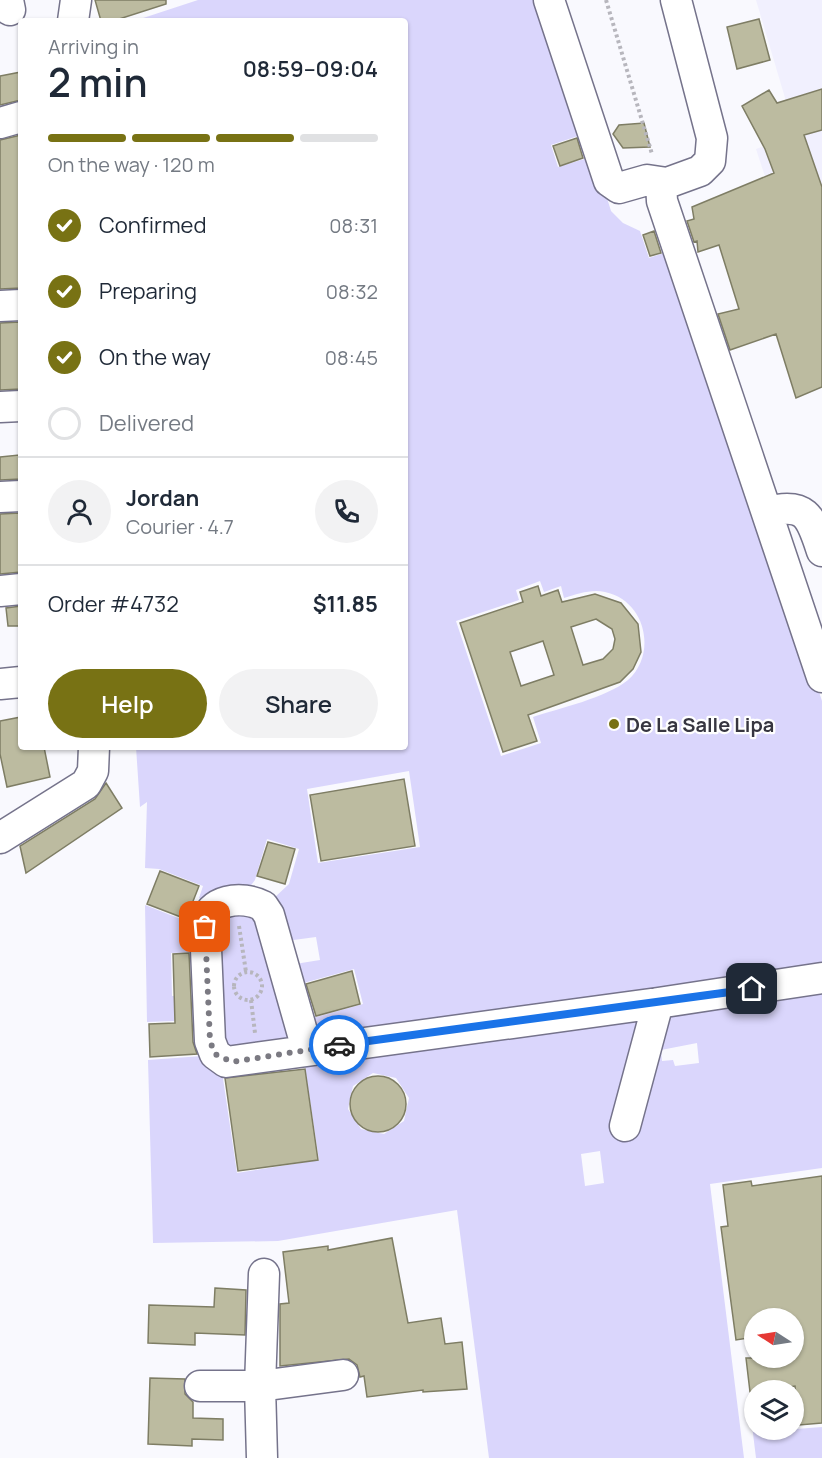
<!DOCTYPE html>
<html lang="en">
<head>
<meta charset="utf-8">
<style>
  :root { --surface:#fff; --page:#f2f2f3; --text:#1f2937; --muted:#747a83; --line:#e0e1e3; --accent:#787214 }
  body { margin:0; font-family:Manrope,sans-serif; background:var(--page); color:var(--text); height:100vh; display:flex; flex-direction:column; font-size:22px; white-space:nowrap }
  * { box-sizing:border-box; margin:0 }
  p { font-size:20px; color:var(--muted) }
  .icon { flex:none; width:33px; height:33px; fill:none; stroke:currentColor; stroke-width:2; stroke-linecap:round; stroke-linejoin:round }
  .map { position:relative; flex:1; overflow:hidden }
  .side { position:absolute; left:18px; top:18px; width:390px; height:732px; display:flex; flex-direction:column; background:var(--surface); border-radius:6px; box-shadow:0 2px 4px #0004 }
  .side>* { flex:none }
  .needle { width:39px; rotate:282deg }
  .controls { position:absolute; left:744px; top:1308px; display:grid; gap:12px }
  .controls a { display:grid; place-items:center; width:60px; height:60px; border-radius:50%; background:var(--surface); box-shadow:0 2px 4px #0004; font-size:30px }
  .pin { position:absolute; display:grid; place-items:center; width:51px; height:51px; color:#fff; margin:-26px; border-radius:12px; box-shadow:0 3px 9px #0006 }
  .courier { position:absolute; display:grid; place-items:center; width:60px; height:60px; margin:-30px; border:4px solid #1a73e8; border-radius:50%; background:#fff; color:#222; box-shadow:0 2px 8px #0007 }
  .head em { font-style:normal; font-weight:600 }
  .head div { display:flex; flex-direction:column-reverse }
  .head { display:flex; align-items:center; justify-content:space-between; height:102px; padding:0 30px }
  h1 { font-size:39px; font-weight:600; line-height:45px }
  .bar { display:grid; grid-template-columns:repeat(4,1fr); gap:9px 6px; align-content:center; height:72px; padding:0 30px }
  .bar i { height:8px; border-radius:4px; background:var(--line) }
  .bar .active { background:var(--accent) }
  .bar p { grid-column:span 4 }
  .line { display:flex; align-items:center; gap:15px; padding:0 30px; border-top:2px solid var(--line) }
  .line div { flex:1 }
  .round { display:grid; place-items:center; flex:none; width:63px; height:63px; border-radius:32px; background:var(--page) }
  ol { padding:0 30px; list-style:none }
  li { display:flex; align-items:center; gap:18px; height:66px }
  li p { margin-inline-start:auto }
  li .icon { padding:6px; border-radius:50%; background:var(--accent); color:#fff; stroke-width:4 }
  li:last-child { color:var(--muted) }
  li i { width:33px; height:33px; border:3px solid var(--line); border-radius:50% }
  .cta { display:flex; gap:12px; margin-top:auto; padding:12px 30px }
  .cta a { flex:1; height:69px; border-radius:36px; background:var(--accent); color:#fff; font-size:24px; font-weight:600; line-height:69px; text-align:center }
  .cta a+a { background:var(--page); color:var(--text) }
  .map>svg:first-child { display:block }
</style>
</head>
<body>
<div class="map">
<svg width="822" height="1458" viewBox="0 0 822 1458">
  <rect width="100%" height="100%" fill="#f9f9fe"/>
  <!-- built -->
  <path fill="#f1f0fe" d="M756,0H822V351L756,149L796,135Z"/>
  <!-- green -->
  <path fill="#dad6fc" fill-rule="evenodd" d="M198,0H544L587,133L551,145L558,167L594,156L611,211L623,223L640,231L649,258L673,250L822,701V963L317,1037L309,1019L363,1004L354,969L300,984L295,964L320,960L316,937L286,941L274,898L289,884L299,849L267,839L255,880L249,888L205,901L199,898L203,886L159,869L145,868L147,802L140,807L136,747H405V21H134ZM540,581L544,592L561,586L564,598C578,594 591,589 605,592C645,600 658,653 628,680C606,698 560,708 533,717L541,743L501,756L456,621L519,600L516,590ZM409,771L420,847L318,863L307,789Z
    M145,905L196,925L197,952L171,953L172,996L199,995V1020L147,1022Z
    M254,911L295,1038L225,1052L218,915Z
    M822,993V1168L710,1184L744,1458H489L457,1210L278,1241L153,1243L148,1060L202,1056L222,1072L237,1173L319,1160L304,1061ZM697,1043L699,1063L675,1066L673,1060L662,1061L661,1050ZM373,1073L396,1078L409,1098L404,1121L384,1134L361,1129L348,1109L353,1086ZM600,1151L604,1183L585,1186L581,1154Z
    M749,1401H754V1430H794V1411L796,1429L822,1427V1458H756Z"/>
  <!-- building -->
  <path fill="#bcbba0" stroke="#7e7d64" stroke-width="1.5" fill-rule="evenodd" d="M95,0H166V4L113,21H101Z
    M759,19L770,60L737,69L727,27Z
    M21,72V100L0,105V76Z
    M822,89V130L804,135L822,187V387L796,398L776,334L730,350L718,314L739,309L719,245L698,252L697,241L694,242L687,221L694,219L692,207L774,173L765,149L742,106L769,90L777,103Z
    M644,123L650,147L623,148L613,134L619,125Z
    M21,135V288L0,289V140Z
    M577,138L583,158L560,166L553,146Z
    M654,231L661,253L650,256L643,235Z
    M21,322V389L0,390V323Z
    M19,455L21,479L0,480V457Z
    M21,513V572L0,574V514Z
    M538,586L541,596L558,590L562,602L595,594L621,603L638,624L641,652L633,669L620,682L528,715L537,741L503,752L460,623L523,602L520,592ZM596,619L612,629L615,639L613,649L603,659L583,665L571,627ZM543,641L554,675L521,686L510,652Z
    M21,606V626H8L6,608Z
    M21,717V747H44L50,777L7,787L0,754V721Z
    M404,779L415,846L321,861L310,795Z
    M106,783L122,808L26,873L20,846L95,799Z
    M268,842L295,849L285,884L257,876Z
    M160,871L199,886L186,919L147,904Z
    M189,953L193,1042L197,1054L150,1057L149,1024L175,1023L173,954Z
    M352,971L360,1004L316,1016L306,984Z
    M305,1069L318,1160L238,1171L225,1078Z
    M350 1104a28 28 0 1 1 56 0a28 28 0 1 1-56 0Z
    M822,1176V1423L799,1425L795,1386L750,1392L746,1358H794V1318H754V1337L736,1340L721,1227L728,1226L723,1185L751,1181L752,1186Z
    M392,1238L408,1323L441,1318L445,1344L462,1342L467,1389L423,1392V1390L367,1397L364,1376L360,1377L357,1365L349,1359L280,1366V1304L289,1303L283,1252L328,1246V1250Z
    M215,1288L246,1290L245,1335L195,1333V1345L148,1343L149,1305L214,1307Z
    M150,1378L185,1379V1394L193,1402V1418L223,1419V1440L192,1439V1446L148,1444Z"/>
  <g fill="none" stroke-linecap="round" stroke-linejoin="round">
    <!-- minor casing -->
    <g stroke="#75738b" stroke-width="33">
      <path id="minor" d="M8,0L10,10
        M549,0L609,181L619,188L647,180L667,183L700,171L710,161L712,138L676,0
        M73,21L76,0
        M0,123L21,117
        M661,183L662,201L822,677
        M0,306L21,305
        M0,407L21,406
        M0,497L21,496
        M767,512C807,501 811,518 822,551
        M0,591L21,589
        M0,684L21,682
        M0,838L86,784L93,771L94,747
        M307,1049L269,915L263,906C242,895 207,899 205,926L210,1041L215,1054L226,1062L658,1003L822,978
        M625,1126L658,1003
        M200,1386H260L343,1375
        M262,1458L260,1386L264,1274"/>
    </g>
    <!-- path -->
    <path stroke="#b7b6bd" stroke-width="4" stroke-dasharray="3 3" stroke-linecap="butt" d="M606,0L652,154
      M239,926L246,972
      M234 986a14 14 0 1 1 28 0a14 14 0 1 1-28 0Z
      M251,1000L255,1033"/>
    <!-- minor -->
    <use href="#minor" stroke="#fff" stroke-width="30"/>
  </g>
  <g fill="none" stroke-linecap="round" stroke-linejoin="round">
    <!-- done -->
    <path stroke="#7b7a82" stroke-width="6" stroke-dasharray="0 10.8" d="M205,927L210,1041L215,1054L232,1062L339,1045"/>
    <!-- route -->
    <path stroke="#1a73e8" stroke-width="8" d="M339,1045L752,989"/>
  </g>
  <!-- markers -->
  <circle fill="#787214" stroke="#fff" stroke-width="2" cx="614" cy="724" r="6"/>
  <g text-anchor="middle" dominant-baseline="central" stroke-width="4.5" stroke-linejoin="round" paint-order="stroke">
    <!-- poi labels -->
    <g font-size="20" font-weight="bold" fill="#373640" stroke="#fff" text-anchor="start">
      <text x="626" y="724">De La Salle Lipa</text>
    </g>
  </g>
</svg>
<div class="controls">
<a><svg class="needle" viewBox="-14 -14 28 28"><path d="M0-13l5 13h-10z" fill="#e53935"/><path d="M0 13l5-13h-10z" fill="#747a83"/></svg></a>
<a><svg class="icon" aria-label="layers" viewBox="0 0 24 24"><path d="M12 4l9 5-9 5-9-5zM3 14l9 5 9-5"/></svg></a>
</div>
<div class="pin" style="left:205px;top:927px;background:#ea580c"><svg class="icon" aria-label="bag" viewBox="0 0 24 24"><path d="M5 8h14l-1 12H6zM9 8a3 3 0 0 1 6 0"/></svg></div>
<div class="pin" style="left:752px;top:989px;background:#1f2937"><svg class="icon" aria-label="home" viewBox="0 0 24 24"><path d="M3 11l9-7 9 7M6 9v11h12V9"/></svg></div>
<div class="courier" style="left:339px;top:1045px"><svg class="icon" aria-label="car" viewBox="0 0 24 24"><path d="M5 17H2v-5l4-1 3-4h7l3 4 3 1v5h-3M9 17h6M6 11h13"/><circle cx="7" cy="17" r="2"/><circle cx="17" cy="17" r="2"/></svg></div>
<section class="side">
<div class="head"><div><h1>2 min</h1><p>Arriving in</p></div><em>08:59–09:04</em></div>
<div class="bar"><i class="active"></i><i class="active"></i><i class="active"></i><i></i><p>On the way · 120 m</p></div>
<ol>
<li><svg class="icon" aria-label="check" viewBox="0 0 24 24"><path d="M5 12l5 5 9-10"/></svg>Confirmed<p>08:31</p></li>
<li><svg class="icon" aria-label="check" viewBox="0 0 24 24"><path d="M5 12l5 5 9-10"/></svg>Preparing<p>08:32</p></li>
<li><svg class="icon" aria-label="check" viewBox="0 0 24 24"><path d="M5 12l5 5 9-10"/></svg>On the way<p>08:45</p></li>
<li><i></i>Delivered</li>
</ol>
<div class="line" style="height:108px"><a class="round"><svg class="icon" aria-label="person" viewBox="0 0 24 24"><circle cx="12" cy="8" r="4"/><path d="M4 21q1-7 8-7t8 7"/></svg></a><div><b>Jordan</b><p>Courier · 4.7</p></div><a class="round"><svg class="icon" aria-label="phone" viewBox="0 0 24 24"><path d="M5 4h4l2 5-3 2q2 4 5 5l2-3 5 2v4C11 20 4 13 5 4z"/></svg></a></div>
<div class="line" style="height:78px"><div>Order #4732</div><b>$11.85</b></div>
<div class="cta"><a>Help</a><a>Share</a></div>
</section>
</div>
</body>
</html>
